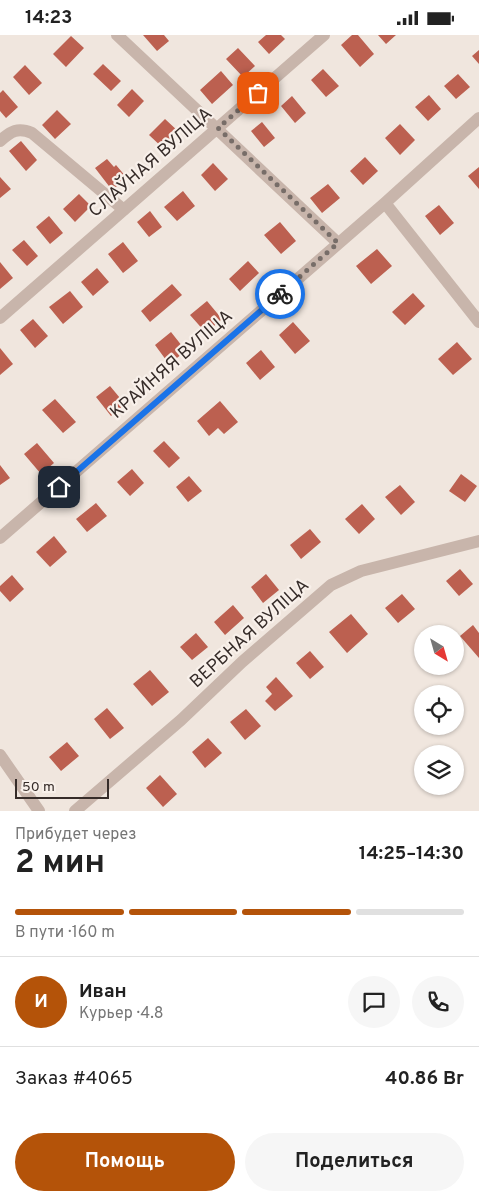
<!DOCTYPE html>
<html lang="ru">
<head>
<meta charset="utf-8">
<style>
  :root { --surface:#fff; --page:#f6f6f6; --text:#222; --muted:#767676; --line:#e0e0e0; --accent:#b45309 }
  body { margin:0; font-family:Overpass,sans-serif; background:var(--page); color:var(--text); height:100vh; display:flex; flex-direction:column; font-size:19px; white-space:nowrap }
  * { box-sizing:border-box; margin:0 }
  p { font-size:16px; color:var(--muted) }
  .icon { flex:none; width:28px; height:28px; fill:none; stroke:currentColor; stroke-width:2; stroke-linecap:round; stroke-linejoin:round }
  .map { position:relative; height:776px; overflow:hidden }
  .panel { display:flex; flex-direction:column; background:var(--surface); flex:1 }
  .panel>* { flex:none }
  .needle { width:32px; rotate:143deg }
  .fabs { position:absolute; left:414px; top:590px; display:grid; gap:10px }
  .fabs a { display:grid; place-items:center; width:50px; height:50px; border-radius:50%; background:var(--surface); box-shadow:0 1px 4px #0004; font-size:25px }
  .scale { position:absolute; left:15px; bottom:12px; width:94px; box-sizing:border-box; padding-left:5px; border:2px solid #362c29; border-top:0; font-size:14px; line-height:18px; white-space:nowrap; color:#362c29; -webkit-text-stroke:4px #f8f0ea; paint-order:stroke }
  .pin { position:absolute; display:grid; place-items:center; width:42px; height:42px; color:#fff; margin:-21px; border-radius:10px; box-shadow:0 2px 8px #0006 }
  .courier { position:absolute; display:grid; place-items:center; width:50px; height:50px; margin:-25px; border:4px solid #1a73e8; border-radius:50%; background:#fff; color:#222; box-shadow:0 1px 6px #0007 }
  .headline em { font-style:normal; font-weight:700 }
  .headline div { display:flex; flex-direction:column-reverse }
  .headline { display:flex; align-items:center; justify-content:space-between; height:85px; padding:0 15px }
  h1 { font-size:32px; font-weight:700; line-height:38px }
  .bar { display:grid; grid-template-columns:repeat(4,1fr); gap:8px 5px; align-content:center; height:60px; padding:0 15px }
  .bar i { height:6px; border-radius:4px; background:var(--line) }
  .bar .on { background:var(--accent) }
  .bar p { grid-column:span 4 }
  .line { display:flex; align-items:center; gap:12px; padding:0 15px; border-top:1px solid var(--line) }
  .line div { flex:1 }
  .round { display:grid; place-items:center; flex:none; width:52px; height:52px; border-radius:26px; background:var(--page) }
  .button { display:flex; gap:10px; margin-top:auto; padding:10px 15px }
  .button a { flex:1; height:58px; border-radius:30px; background:var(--accent); color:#fff; font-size:20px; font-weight:700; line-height:58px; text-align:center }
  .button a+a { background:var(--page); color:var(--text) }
  .status { display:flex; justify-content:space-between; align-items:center; height:35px; padding:0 25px; background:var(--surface); direction:ltr }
  .status svg { height:14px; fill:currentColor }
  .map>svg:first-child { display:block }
</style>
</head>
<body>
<div class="status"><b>14:23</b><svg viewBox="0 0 49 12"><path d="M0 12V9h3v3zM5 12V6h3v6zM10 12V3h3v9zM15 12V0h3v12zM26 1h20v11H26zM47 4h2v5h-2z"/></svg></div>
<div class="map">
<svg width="479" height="776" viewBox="0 0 479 776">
  <rect width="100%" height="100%" fill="#f0e6de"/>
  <!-- building -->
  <path fill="#bc6050" d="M143,0H164L169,6L157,16Z
    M266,0H281L285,4L269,19L258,7Z
    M352,0H358L374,19L360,32L341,10Z
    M378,0H396L386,9Z
    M71,1L84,13L66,32L53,19Z
    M238,13L255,31L243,42L226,24Z
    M479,15V29L472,21Z
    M103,29L121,46L111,56L93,39Z
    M25,30L42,48L29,60L13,42Z
    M323,34L339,51L326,62L311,45Z
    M221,36L233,50L212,69L200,55Z
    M458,39L470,52L456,64L444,51Z
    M132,54L144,66L129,82L117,70Z
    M3,55L18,72L6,83L0,76V58Z
    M429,60L441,74L428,86L415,72Z
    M292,61L306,78L295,88L281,71Z
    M57,75L71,89L55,104L42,90Z
    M165,84L179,97L164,114L149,100Z
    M262,87L275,103L264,112L251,96Z
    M400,89L415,105L400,120L385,103Z
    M21,106L37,125L26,136L9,116Z
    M365,122L378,136L363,150L350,136Z
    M107,124L114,132L116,130L127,143L112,155L95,133Z
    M213,128L228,144L215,156L201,140Z
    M479,132V154L468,141Z
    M0,142L11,154L0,163Z
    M328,149L340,163L322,178L310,163Z
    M183,156L195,171L177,186L164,172Z
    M79,159L91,171L75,187L63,174Z
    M439,170L454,188L440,200L425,181Z
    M150,176L162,192L149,202L137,187Z
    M49,181L63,198L50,209L36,192Z
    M280,187L296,206L281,219L264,200Z
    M24,205L38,221L27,231L12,215Z
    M123,207L138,226L123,238L108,219Z
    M377,214L392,231L371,249L356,231Z
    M248,226L259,238L240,256L229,244Z
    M0,227L13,243L0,254Z
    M97,233L109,247L93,261L81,247Z
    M172,249L182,260L150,287L141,276Z
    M70,256L83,272L63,289L49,272Z
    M413,258L425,271L405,290L392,277Z
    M207,266L222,284L206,298L190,280Z
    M33,284L48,301L35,313L20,295Z
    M293,287L310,306L295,319L279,300Z
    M171,297L186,316L169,329L155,310Z
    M457,307L472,324L453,340L438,324Z
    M0,313L13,329L0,340Z
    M261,315L275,332L260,345L246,328Z
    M110,351L125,369L111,381L96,362Z
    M55,364L76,387L63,398L42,375Z
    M220,366L238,387L224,399L218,393L209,401L197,386Z
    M164,406L180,423L169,433L153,416Z
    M37,408L54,428L41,439L24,419Z
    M0,430L10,443L0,450Z
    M132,434L144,448L130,461L117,447Z
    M461,439L477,451L465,467L449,456Z
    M189,441L202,456L188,467L176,452Z
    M400,450L415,467L401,480L385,462Z
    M96,468L107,481L87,497L76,484Z
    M362,469L375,484L359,499L345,484Z
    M310,494L321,507L301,524L290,510Z
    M54,501L67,517L50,532L36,517Z
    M460,534L473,549L459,561L446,546Z
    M266,539L279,555L263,568L251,552Z
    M12,540L24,554L10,567L0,556V551Z
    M402,559L415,574L398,588L385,573Z
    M233,570L244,583L225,600L214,587Z
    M351,579L368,599L347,618L329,597Z
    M473,590L479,598V623L460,601Z
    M196,598L208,612L192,625L180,612Z
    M310,616L324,632L310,644L296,628Z
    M150,635L169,657L152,671L133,649Z
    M276,642L293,661L275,676L265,666L272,659L266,652Z
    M107,673L124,693L110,704L94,684Z
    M246,674L261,691L245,705L230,687Z
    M208,703L222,718L205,733L192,717Z
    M67,707L79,721L61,736L49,722Z
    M160,740L177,759L163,772L146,753Z"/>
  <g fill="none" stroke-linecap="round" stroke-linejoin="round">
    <!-- minor -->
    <path stroke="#c8b5ab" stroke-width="12" d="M117,0L338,208
      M0,106C11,96 18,92 32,98L124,175
      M385,168L479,287
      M0,283L324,0
      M0,503L385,168L479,83
      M0,720L39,776
      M75,776L181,685L242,627L331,550L361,536L479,506"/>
  </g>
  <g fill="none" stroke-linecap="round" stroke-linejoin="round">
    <!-- done -->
    <path stroke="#776d68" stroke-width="5" stroke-dasharray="0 9" d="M258,58L218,93L338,208L280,259"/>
    <!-- route -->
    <path stroke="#1a73e8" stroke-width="6" d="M59,452L280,259"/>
  </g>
  <g text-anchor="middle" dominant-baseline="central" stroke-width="4.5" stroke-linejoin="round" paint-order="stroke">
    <!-- street labels -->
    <g font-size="18" fill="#362c29" stroke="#f8f0ea">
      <text transform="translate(151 128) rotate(-41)">СЛАЎНАЯ ВУЛІЦА</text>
      <text transform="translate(172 330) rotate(-41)">КРАЙНЯЯ ВУЛІЦА</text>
      <text transform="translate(250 599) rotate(-42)">ВЕРБНАЯ ВУЛІЦА</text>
    </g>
  </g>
</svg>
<div class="fabs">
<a><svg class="needle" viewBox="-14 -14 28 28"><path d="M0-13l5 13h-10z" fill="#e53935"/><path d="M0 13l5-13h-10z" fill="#767676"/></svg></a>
<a><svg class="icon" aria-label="locate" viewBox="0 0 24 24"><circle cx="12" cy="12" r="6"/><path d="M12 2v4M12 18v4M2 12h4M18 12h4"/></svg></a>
<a><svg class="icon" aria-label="layers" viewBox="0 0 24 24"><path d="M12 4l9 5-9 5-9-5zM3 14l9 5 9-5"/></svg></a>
</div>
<div class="scale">50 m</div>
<div class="pin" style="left:258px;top:58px;background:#ea580c"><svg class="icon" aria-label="bag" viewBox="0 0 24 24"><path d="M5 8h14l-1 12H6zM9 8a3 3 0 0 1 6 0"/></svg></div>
<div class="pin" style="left:59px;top:452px;background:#1f2937"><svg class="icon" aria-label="home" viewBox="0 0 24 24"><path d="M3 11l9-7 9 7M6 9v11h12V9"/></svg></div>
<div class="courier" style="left:280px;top:259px"><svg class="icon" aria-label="bike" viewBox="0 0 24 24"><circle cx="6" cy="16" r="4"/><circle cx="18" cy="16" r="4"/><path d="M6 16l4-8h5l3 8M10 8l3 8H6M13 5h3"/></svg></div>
</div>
<section class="panel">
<div class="headline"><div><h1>2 мин</h1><p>Прибудет через</p></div><em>14:25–14:30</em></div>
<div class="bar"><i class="on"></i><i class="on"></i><i class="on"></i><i></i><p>В пути · 160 m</p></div>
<div class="line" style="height:90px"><b class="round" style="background:var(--accent);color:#fff">И</b><div><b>Иван</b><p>Курьер · 4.8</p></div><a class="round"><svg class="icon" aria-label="chat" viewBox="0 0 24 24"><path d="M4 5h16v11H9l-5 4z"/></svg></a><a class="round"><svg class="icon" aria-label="phone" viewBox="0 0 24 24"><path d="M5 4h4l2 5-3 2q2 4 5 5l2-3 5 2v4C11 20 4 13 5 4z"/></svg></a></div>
<div class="line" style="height:65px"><div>Заказ #4065</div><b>40.86 Br</b></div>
<div class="button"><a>Помощь</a><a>Поделиться</a></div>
</section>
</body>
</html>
